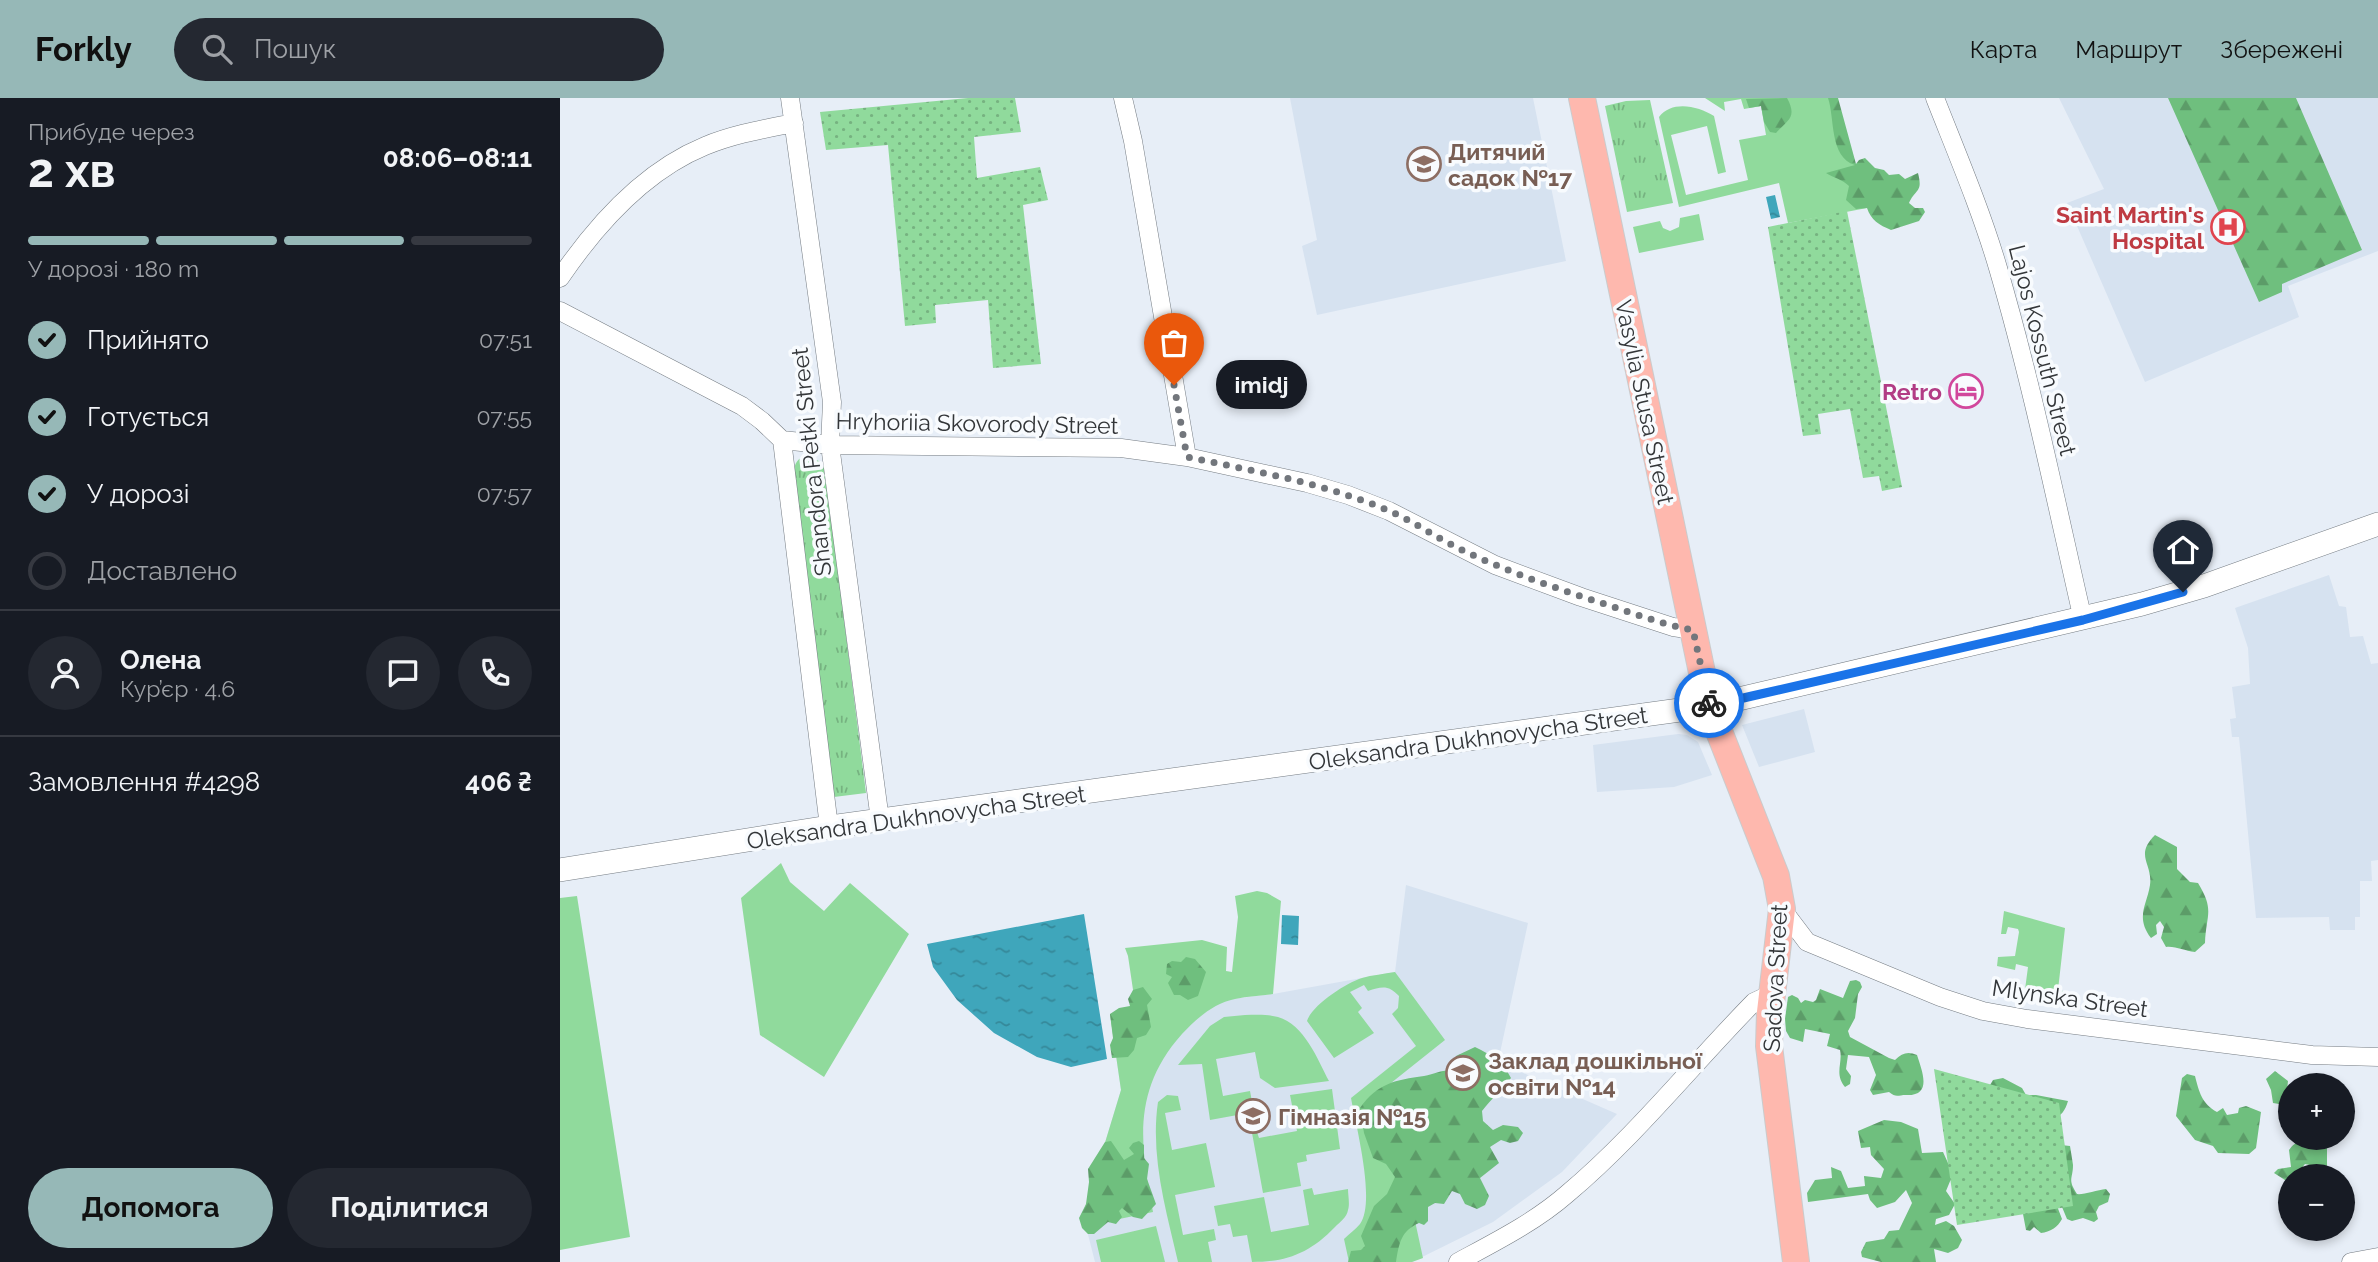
<!DOCTYPE html>
<html lang="uk">
<head>
<meta charset="utf-8">
<style>
  :root { --surface:#171b24; --page:#242831; --text:#f1f3f6; --muted:#9ea1a6; --line:#363941; --accent:#96b8b7 }
  body { margin:0; font-family:Raleway,sans-serif; background:var(--page); color:var(--text); height:100vh; display:flex; flex-direction:column; font-size:26px; white-space:nowrap }
  * { box-sizing:border-box; margin:0 }
  p { font-size:23px; color:var(--muted) }
  .icon { flex:none; width:38px; height:38px; fill:none; stroke:currentColor; stroke-width:2; stroke-linecap:round; stroke-linejoin:round }
  .map { position:relative; flex:1; overflow:hidden }
  .details { display:flex; flex-direction:column; background:var(--surface); width:560px }
  .details>* { flex:none }
  .controls { position:absolute; left:1718px; top:975px; display:grid; gap:14px }
  .controls a { display:grid; place-items:center; width:77px; height:77px; border-radius:50%; background:var(--surface); box-shadow:0 4px 10px #0003; font-size:35px }
  .pin { position:absolute; display:grid; place-items:center; width:60px; height:60px; color:#fff; margin:-72px -30px; border-radius:50% 50% 50% 0; rotate:-45deg; box-shadow:0 0 7px #0007 }
  .pin .icon { rotate:45deg }
  .courier { position:absolute; display:grid; place-items:center; width:70px; height:70px; margin:-35px; border:5px solid #1a73e8; border-radius:50%; background:#fff; color:#222; box-shadow:0 2px 9px #0007 }
  .bubble { position:absolute; height:49px; border-radius:24px; background:var(--surface); box-shadow:0 4px 10px #0003; font-size:23px; font-weight:700; line-height:49px; text-align:center }
  .headline em { font-style:normal; font-weight:700 }
  .headline div { display:flex; flex-direction:column-reverse }
  .headline { display:flex; align-items:center; justify-content:space-between; height:119px; padding:0 28px }
  h1 { font-size:46px; font-weight:700; line-height:52px }
  .bar { display:grid; grid-template-columns:repeat(4,1fr); gap:10px 7px; align-content:center; height:84px; padding:0 28px }
  .bar i { height:9px; border-radius:5px; background:var(--line) }
  .bar .active { background:var(--accent) }
  .bar p { grid-column:span 4 }
  .line { display:flex; align-items:center; gap:18px; padding:0 28px; border-top:2px solid var(--line) }
  .line div { flex:1 }
  .round { display:grid; place-items:center; flex:none; width:74px; height:74px; border-radius:37px; background:var(--page) }
  ol { padding:0 28px; list-style:none }
  li { display:flex; align-items:center; gap:21px; height:77px }
  li p { margin-inline-start:auto }
  li .icon { padding:7px; border-radius:50%; background:var(--accent); color:#111; stroke-width:4 }
  li:last-child { color:var(--muted) }
  li i { width:38px; height:38px; border:4px solid var(--line); border-radius:50% }
  .cta { display:flex; gap:14px; margin-top:auto; padding:14px 28px }
  .cta a { flex:1; height:80px; border-radius:42px; background:var(--accent); color:#111; font-size:28px; font-weight:700; line-height:80px; text-align:center }
  .cta a+a { background:var(--page); color:var(--text) }
  header { display:flex; align-items:center; gap:42px; box-sizing:border-box; height:98px; padding:0 35px; background:var(--accent); color:#111 }
  header strong { font-size:33px }
  nav { display:flex; gap:38px; margin-inline-start:auto; font-size:24px }
  .search { width:490px; height:63px; background:var(--page); display:flex; align-items:center; gap:18px; box-sizing:border-box; padding:0 24px; border-radius:38px; color:var(--muted); font-size:26px }
  main { display:flex; flex:1; min-height:0 }
  .map>svg:first-child { display:block }
</style>
</head>
<body>
<header>
<strong>Forkly</strong>
<div class="search"><svg class="icon" aria-label="search" viewBox="0 0 24 24"><circle cx="10" cy="10" r="6"/><path d="M15 15l6 6"/></svg>Пошук</div>
<nav><a>Карта</a><a>Маршрут</a><a>Збережені</a></nav>
</header>
<main>
<section class="details">
<div class="headline"><div><h1>2 хв</h1><p>Прибуде через</p></div><em>08:06–08:11</em></div>
<div class="bar"><i class="active"></i><i class="active"></i><i class="active"></i><i></i><p>У дорозі · 180 m</p></div>
<ol>
<li><svg class="icon" aria-label="check" viewBox="0 0 24 24"><path d="M5 12l5 5 9-10"/></svg>Прийнято<p>07:51</p></li>
<li><svg class="icon" aria-label="check" viewBox="0 0 24 24"><path d="M5 12l5 5 9-10"/></svg>Готується<p>07:55</p></li>
<li><svg class="icon" aria-label="check" viewBox="0 0 24 24"><path d="M5 12l5 5 9-10"/></svg>У дорозі<p>07:57</p></li>
<li><i></i>Доставлено</li>
</ol>
<div class="line" style="height:126px"><a class="round"><svg class="icon" aria-label="person" viewBox="0 0 24 24"><circle cx="12" cy="8" r="4"/><path d="M4 21q1-7 8-7t8 7"/></svg></a><div><b>Олена</b><p>Кур’єр · 4.6</p></div><a class="round"><svg class="icon" aria-label="chat" viewBox="0 0 24 24"><path d="M4 5h16v11H9l-5 4z"/></svg></a><a class="round"><svg class="icon" aria-label="phone" viewBox="0 0 24 24"><path d="M5 4h4l2 5-3 2q2 4 5 5l2-3 5 2v4C11 20 4 13 5 4z"/></svg></a></div>
<div class="line" style="height:91px"><div>Замовлення #4298</div><b>406 ₴</b></div>
<div class="cta"><a>Допомога</a><a>Поділитися</a></div>
</section>
<div class="map">
<svg width="1818" height="1164" viewBox="0 0 1818 1164">
  <defs>
    <pattern id="forest-firs" width="22" height="20" patternUnits="userSpaceOnUse" patternTransform="scale(1.75)"><rect width="22" height="20" fill="#6fbf7e"/><path d="M5 1l3.5 6h-7zM16 11l3.5 6h-7z" fill="#5c9c68"/></pattern>
    <pattern id="park-tufts" width="24" height="20" patternUnits="userSpaceOnUse" patternTransform="scale(1.75)"><rect width="24" height="20" fill="#90da9c"/><path d="M3 7l-1-3M5 7V3M7 7l1-3M15 17l-1-3M17 17v-4M19 17l1-3" fill="none" stroke="#76b280"/></pattern>
    <pattern id="garden-dots" width="8" height="8" patternUnits="userSpaceOnUse" patternTransform="scale(1.75)"><rect width="8" height="8" fill="#90da9c"/><path d="M2 2h.1M6 6h.1" fill="none" stroke="#76b280" stroke-width="1.8" stroke-linecap="round"/></pattern>
    <pattern id="water-ripples" width="26" height="14" patternUnits="userSpaceOnUse" patternTransform="scale(1.75)"><rect width="26" height="14" fill="#3fa6bb"/><path d="M2 4q2-2 4 0t4 0M15 11q2-2 4 0t4 0" fill="none" stroke="#358899"/></pattern>
  </defs>
  <rect width="100%" height="100%" fill="#e7eef7"/>
  <!-- built -->
  <path fill="#d6e2f0" d="M730,0H973L1006,163L757,217L742,148L757,142Z
    M1499,0H1818V153L1728,188L1739,219L1585,284L1507,105L1544,91Z
    M1769,477L1779,508L1786,509L1790,539L1803,538L1811,566L1818,565V762L1811,763L1812,783H1800V819H1795V832H1770L1769,819L1696,820L1679,639H1672L1670,621L1676,620L1672,589L1690,586L1688,550L1675,510Z
    M1244,611L1255,654L1199,669L1182,627Z
    M1118,636L1127,637L1138,644L1152,677L1114,689L1037,694L1033,647Z
    M846,787L968,825L938,964L1057,1016L1002,1074L933,1124L852,1164H535L523,1117L561,992L550,916L713,896L835,874Z"/>
  <!-- grass -->
  <path fill="#90da9c" d="M1145,0H1277L1307,110L1228,125L1219,85L1119,109L1099,19C1112,2 1138,8 1154,18L1166,74L1158,76L1147,28L1111,37L1126,97L1188,82L1179,42L1206,37L1201,8L1184,11L1181,1L1164,4L1165,13Z
    M1139,116L1144,142L1079,155L1073,129L1100,123L1103,130L1110,133L1119,129L1120,120Z
    M221,765L230,784L264,813L290,785L349,836L264,979L200,937L181,800Z
    M697,793L707,795L721,803L713,896C701,898 688,898 675,901C654,905 636,921 622,936C572,992 580,1046 593,1114L540,1125L523,1117L561,992L550,916L576,912L568,858L565,850L642,842L667,849L666,873L672,874L678,819L675,798Z
    M17,798L70,1139L0,1152V800Z
    M1444,813L1505,830L1498,892L1503,893L1502,904L1464,899L1468,869L1456,866L1455,872L1437,868L1438,859L1455,858L1459,834L1458,831L1448,829L1446,836H1441Z
    M835,874L885,942L826,989L863,1160L852,1164H789L784,1141C789,1136 796,1131 800,1126C816,1104 796,1028 791,1000L856,948L832,916L838,910L839,898C829,887 822,888 808,893L804,887L790,894L802,910L798,914L814,935L774,960L747,923C752,907 786,885 802,880C812,877 824,876 835,874Z
    M685,917C695,917 708,916 718,919C744,926 758,962 769,983L715,990L700,980L695,954L656,961L663,998L690,993L694,1014L650,1022L642,966L618,967L650,928L664,919Z
    M772,991L780,1051L746,1057L747,1063L737,1065L741,1088L703,1095L692,1035L697,1034L699,1040L737,1033L730,997Z
    M607,997L618,998L621,1012L605,1015L612,1052L646,1045L655,1089L615,1097L623,1137L654,1131L656,1142L648,1144L652,1164H618C606,1112 590,1058 598,1004Z
    M752,1090L754,1097L788,1091C788,1097 790,1106 788,1112C787,1119 780,1124 775,1129C750,1155 727,1164 692,1164L687,1137L673,1139L670,1126L658,1128L654,1108L704,1099L711,1134L749,1127L743,1092Z
    M596,1128L605,1164H541L536,1142Z"/>
  <!-- forest -->
  <path fill="url(#forest-firs)" d="M1227,0C1238,20 1227,22 1216,35L1210,34L1204,24L1201,8L1189,10L1186,1Z
    M1268,0H1278L1296,66L1299,62L1305,60L1315,70L1324,72L1329,77L1339,76L1345,81L1358,75C1363,95 1356,90 1349,105L1355,110H1363L1365,114L1359,123L1331,132C1319,127 1311,122 1307,110L1296,111L1286,102L1289,88C1282,81 1274,80 1266,75L1295,67C1269,59 1275,20 1268,0Z
    M1608,0H1736L1802,152L1722,186V194L1699,204Z
    M1595,737L1617,749V771L1630,784L1638,785C1655,813 1646,816 1645,845L1635,854C1624,853 1616,848 1606,849L1601,840L1604,829L1600,823L1596,827L1597,836L1591,840C1575,819 1587,807 1590,787C1593,765 1574,758 1595,737Z
    M626,859L635,861L646,874L638,898L628,902L620,897H614L608,885L612,879L606,876L607,866L612,863L621,864Z
    M1296,882L1300,884L1302,889L1298,896L1295,920L1288,933L1290,939L1329,960L1335,962C1342,955 1348,953 1357,957C1362,973 1373,998 1346,997C1338,997 1336,1000 1329,994L1313,997L1310,992L1316,977L1309,959L1288,957L1286,971L1291,978L1290,986L1285,989C1274,976 1283,965 1280,952L1267,948L1270,936L1245,931L1243,944L1230,940L1226,933L1225,921L1228,899L1232,897L1238,900L1241,905L1245,902L1253,904L1256,902L1260,891L1283,900L1290,883Z
    M583,889L592,901L587,907L591,929L586,937L577,940L574,952L568,959L552,960L550,947L553,940L550,916L559,910L570,908L568,901L573,892Z
    M915,949C930,956 944,965 951,980C942,992 931,1001 922,1013L923,1023L933,1032L943,1027L958,1029L963,1035L958,1043L950,1045L941,1042L930,1049L939,1065L920,1080L929,1098L925,1107L917,1111L905,1106L900,1096L892,1093L884,1106L875,1105L868,1109V1123L864,1127L859,1125C841,1133 839,1145 836,1164H788L791,1153L801,1152L805,1148L801,1138L814,1108L827,1096L835,1079L826,1066L813,1060L804,1035L800,1010C818,985 835,982 864,978C874,976 882,972 892,972L896,958Z
    M1715,973L1728,983L1726,1001L1719,1006L1713,1005L1711,992L1706,981Z
    M1627,976L1635,978C1639,994 1642,1006 1657,1014L1663,1010L1667,1017L1678,1015L1679,1010L1686,1008L1701,1014L1696,1050L1689,1056L1658,1055L1653,1048L1635,1042L1616,1018L1622,980Z
    M1443,980L1462,990L1466,997H1476L1508,1003C1505,1013 1502,1017 1492,1022L1430,987L1433,982Z
    M1324,1022L1341,1024L1358,1031L1362,1055L1383,1054L1393,1076L1386,1093L1395,1106L1389,1117L1376,1121L1375,1127L1386,1123L1394,1128L1402,1142L1398,1150L1388,1155L1374,1151L1376,1164H1321L1302,1159L1301,1154L1306,1144L1324,1141L1329,1133L1339,1132L1352,1105L1346,1092L1335,1104L1317,1110L1310,1102L1308,1096L1248,1104L1247,1095L1255,1082L1272,1080L1271,1069L1281,1073L1288,1090L1305,1088L1304,1078L1321,1080L1324,1071L1311,1057L1310,1049L1301,1050L1298,1033Z
    M1755,1040H1779L1777,1044L1767,1050V1076L1765,1078H1749L1750,1067L1745,1066L1740,1072L1741,1078H1731V1090L1725,1082L1714,1075L1718,1071L1731,1069L1729,1052C1735,1043 1739,1044 1749,1046Z
    M551,1043L564,1062L574,1056L569,1050L573,1045L579,1043L584,1047V1060L589,1066L587,1081L596,1106L582,1121L573,1119L562,1110L559,1113L562,1119L556,1126L548,1124L534,1136H528L522,1130L519,1120L526,1106L529,1084L528,1071L545,1044Z
    M1492,1046L1510,1048C1511,1054 1512,1060 1513,1067C1513,1081 1507,1081 1517,1096C1523,1097 1537,1092 1546,1091L1550,1096L1548,1104L1539,1108L1536,1114L1538,1121L1534,1124L1523,1120L1512,1123L1507,1121L1502,1109Z
    M1497,1108L1502,1121C1498,1129 1490,1134 1481,1135L1474,1129L1470,1133L1466,1132L1463,1116L1469,1110Z"/>
  <!-- park -->
  <path fill="url(#park-tufts)" d="M1090,2L1113,105L1067,114L1045,8L1066,3Z
    M247,358L261,364L265,371L306,695L274,699L233,375C235,365 237,360 247,358Z"/>
  <!-- garden -->
  <path fill="url(#garden-dots)" d="M408,0H455L461,34L414,39L417,80L480,69L488,102L463,107L481,266L433,270L428,202L375,207L376,225L345,228L328,47L266,52L260,14Z
    M1287,113L1342,389L1322,393L1319,378L1303,380L1290,311L1258,316L1261,336L1243,338L1208,129Z
    M1374,971L1499,1005L1513,1108L1397,1127Z"/>
  <!-- water -->
  <path fill="url(#water-ripples)" d="M1215,97L1220,119L1211,121L1206,99Z
    M524,816L547,961L511,969L477,959L434,935L397,902L373,869L367,846Z
    M722,817L739,818L738,847L721,846Z"/>
  <g fill="none" stroke-linecap="round" stroke-linejoin="round">
    <!-- street casing -->
    <g stroke="#757c83" stroke-width="19">
      <path id="street" d="M230,0L272,304L270,347L320,722
        M563,0L573,43L627,359
        M1375,0C1397,56 1421,112 1438,170C1472,286 1496,404 1523,522
        M0,180C36,127 84,73 145,48C174,36 204,31 234,25
        M0,213L182,308L202,323L222,342L270,347L561,350L627,359L747,385L788,397L829,413L935,467L1021,499L1113,529L1133,532
        M222,342L269,729
        M1222,811L1247,844L1380,899L1423,913L1467,921L1752,957L1818,959
        M898,1164C935,1144 975,1124 1007,1096C1075,1039 1132,967 1194,904L1213,895
        M1791,1164L1818,1159"/>
    </g>
    <!-- secondary casing -->
    <g stroke="#757c83" stroke-width="24">
      <path id="secondary" d="M0,772L269,729L1149,608L1582,506L1644,488L1818,426"/>
    </g>
    <!-- primary casing -->
    <g stroke="#cacbcc" stroke-width="28">
      <path id="primary" d="M1022,0L1149,608L1216,778L1222,811L1210,914L1209,948L1236,1164"/>
    </g>
    <!-- street -->
    <use href="#street" stroke="#fff" stroke-width="18"/>
    <!-- secondary -->
    <use href="#secondary" stroke="#fff" stroke-width="23"/>
    <!-- primary -->
    <use href="#primary" stroke="#feb8ae" stroke-width="26"/>
  </g>
  <g fill="none" stroke-linecap="round" stroke-linejoin="round">
    <!-- done -->
    <path stroke="#72767c" stroke-width="7" stroke-dasharray="0 12.6" d="M614,287L627,359C694,373 763,385 827,412C853,423 877,440 902,452C950,475 1001,492 1051,508C1078,517 1105,527 1133,532L1149,605"/>
    <!-- route -->
    <path stroke="#1a73e8" stroke-width="9" d="M1149,605V608L1192,598L1523,522L1623,494"/>
  </g>
  <!-- icons -->
  <defs>
    <g id="school-ring" transform="scale(1.75)"><circle r="9.5" fill="#f8fbfe" stroke="#8d6e63" stroke-width="1.5"/><path d="M0-5L7-2L0 1L-7-2ZM-4 1L0 2.5L4 1V4Q0 6-4 4Z" fill="#8d6e63"/></g>
    <g id="hospital-ring" transform="scale(1.75)"><circle r="9.5" fill="#f8fbfe" stroke="#e0444e" stroke-width="1.5"/><path d="M-5-5h3v3.5h4V-5h3V5h-3V1.5h-4V5h-3Z" fill="#e0444e"/></g>
    <g id="hotel-ring" transform="scale(1.75)"><circle r="9.5" fill="#f8fbfe" stroke="#d1479c" stroke-width="1.5"/><path d="M-6-4.5h1.5V1H6V5H4.5V3h-9V5H-6ZM-4 0a1.8 1.8 0 1 1 3.6 0ZM.5 0V-2.5h3Q6-2.5 6 0Z" fill="#d1479c"/></g>
  </defs>
  <g fill-rule="evenodd">
    <use href="#school-ring" x="864" y="66"/>
    <use href="#hospital-ring" x="1668" y="129"/>
    <use href="#hotel-ring" x="1406" y="293"/>
    <use href="#school-ring" x="903" y="975"/>
    <use href="#school-ring" x="693" y="1018"/>
  </g>
  <g text-anchor="middle" dominant-baseline="central" stroke-width="7" stroke-linejoin="round" paint-order="stroke">
    <!-- education labels -->
    <g font-size="23" font-weight="bold" fill="#785e54" stroke="#f8fbfe" text-anchor="start">
      <text x="888" y="53">Дитячий<tspan x="888" dy="26">садок №17</tspan></text>
      <text x="928" y="962">Заклад дошкільної<tspan x="928" dy="26">освіти №14</tspan></text>
      <text x="718" y="1018">Гімназія №15</text>
    </g>
    <!-- health labels -->
    <g font-size="23" font-weight="bold" fill="#be3a42" stroke="#f8fbfe" text-anchor="end">
      <text x="1644" y="116">Saint Martin's<tspan x="1644" dy="26">Hospital</tspan></text>
    </g>
    <!-- street labels -->
    <g font-size="23" fill="#333639" stroke="#f8fbfe">
      <text transform="translate(1483 252) rotate(76)">Lajos Kossuth Street</text>
      <text transform="translate(1085 304) rotate(78)">Vasylia Stusa Street</text>
      <text transform="translate(417 325) rotate(1)">Hryhoriia Skovorody Street</text>
      <text transform="translate(251 364) rotate(-96)">Shandora Petki Street</text>
      <text transform="translate(918 640) rotate(-8)">Oleksandra Dukhnovycha Street</text>
      <text transform="translate(356 719) rotate(-8)">Oleksandra Dukhnovycha Street</text>
      <text transform="translate(1215 880) rotate(-87)">Sadova Street</text>
      <text transform="translate(1510 900) rotate(8)">Mlynska Street</text>
    </g>
    <!-- hotel labels -->
    <g font-size="23" font-weight="bold" fill="#b23c85" stroke="#f8fbfe" text-anchor="end">
      <text x="1382" y="293">Retro</text>
    </g>
  </g>
</svg>
<div class="controls">
<a>+</a>
<a>−</a>
</div>
<div class="pin" style="left:614px;top:287px;background:#ea580c"><svg class="icon" aria-label="bag" viewBox="0 0 24 24"><path d="M5 8h14l-1 12H6zM9 8a3 3 0 0 1 6 0"/></svg></div>
<div class="pin" style="left:1623px;top:494px;background:#1f2937"><svg class="icon" aria-label="home" viewBox="0 0 24 24"><path d="M3 11l9-7 9 7M6 9v11h12V9"/></svg></div>
<div class="courier" style="left:1149px;top:605px"><svg class="icon" aria-label="bike" viewBox="0 0 24 24"><circle cx="6" cy="16" r="4"/><circle cx="18" cy="16" r="4"/><path d="M6 16l4-8h5l3 8M10 8l3 8H6M13 5h3"/></svg></div>
<div class="bubble" style="left:656px;top:262px;width:91px">imidj</div>
</div>
</main>
</body>
</html>
